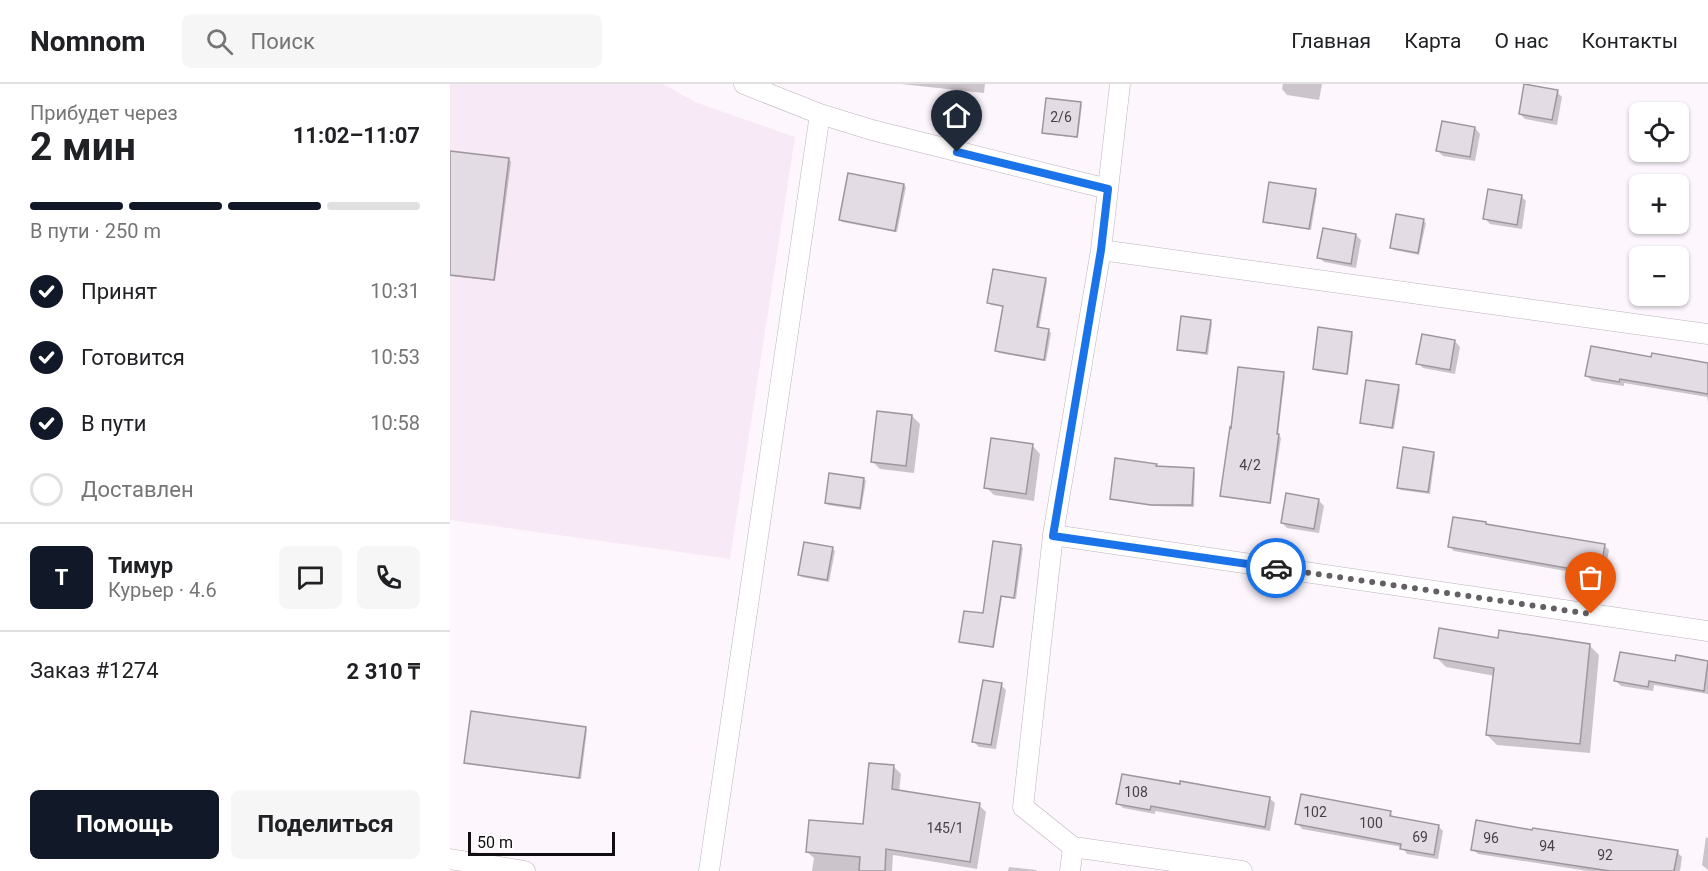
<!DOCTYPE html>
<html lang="ru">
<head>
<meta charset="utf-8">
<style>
  :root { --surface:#fff; --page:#f6f6f6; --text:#202124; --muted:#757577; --line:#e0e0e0; --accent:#111827 }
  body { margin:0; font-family:Roboto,sans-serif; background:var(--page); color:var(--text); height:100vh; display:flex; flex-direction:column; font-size:22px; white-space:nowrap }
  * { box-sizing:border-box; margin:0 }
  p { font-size:20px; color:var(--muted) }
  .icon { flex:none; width:33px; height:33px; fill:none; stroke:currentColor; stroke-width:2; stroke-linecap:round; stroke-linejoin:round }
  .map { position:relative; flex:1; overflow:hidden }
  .details { display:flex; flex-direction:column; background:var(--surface); width:450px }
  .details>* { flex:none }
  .buttons { position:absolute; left:1179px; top:18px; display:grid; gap:12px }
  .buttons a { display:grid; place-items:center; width:60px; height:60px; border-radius:9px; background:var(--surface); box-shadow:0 2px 4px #0004; font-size:30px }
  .scale { position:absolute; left:18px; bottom:15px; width:147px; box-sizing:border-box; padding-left:6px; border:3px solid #110e11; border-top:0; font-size:16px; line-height:21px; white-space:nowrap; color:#110e11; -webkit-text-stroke:4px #fff; paint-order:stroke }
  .pin { position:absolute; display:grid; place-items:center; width:51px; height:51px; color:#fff; margin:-62px -26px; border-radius:50% 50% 50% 0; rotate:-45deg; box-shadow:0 0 6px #0007 }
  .pin .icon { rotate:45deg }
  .courier { position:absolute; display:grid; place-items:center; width:60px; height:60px; margin:-30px; border:4px solid #1a73e8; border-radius:50%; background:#fff; color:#222; box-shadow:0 2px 8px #0007 }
  .summary em { font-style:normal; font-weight:700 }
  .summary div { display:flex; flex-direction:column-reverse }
  .summary { display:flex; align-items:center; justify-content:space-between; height:102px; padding:0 30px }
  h1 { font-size:39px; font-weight:700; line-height:45px }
  .bar { display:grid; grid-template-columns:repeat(4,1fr); gap:9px 6px; align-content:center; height:72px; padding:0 30px }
  .bar i { height:8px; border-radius:4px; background:var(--line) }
  .bar .selected { background:var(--accent) }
  .bar p { grid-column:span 4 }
  .line { display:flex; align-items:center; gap:15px; padding:0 30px; border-top:2px solid var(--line) }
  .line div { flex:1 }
  .round { display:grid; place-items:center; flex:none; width:63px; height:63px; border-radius:9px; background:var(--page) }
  ol { padding:0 30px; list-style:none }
  li { display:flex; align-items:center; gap:18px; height:66px }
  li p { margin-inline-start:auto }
  li .icon { padding:6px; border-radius:50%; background:var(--accent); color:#fff; stroke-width:4 }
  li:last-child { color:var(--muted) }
  li i { width:33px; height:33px; border:3px solid var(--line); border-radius:50% }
  .button { display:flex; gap:12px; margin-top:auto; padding:12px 30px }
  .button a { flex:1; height:69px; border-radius:9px; background:var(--accent); color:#fff; font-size:24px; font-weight:700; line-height:69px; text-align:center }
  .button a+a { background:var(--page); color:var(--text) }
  header { display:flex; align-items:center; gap:36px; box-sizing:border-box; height:84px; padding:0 30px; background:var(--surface); border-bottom:2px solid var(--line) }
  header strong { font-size:28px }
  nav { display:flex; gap:33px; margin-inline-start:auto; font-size:21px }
  .search { width:420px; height:54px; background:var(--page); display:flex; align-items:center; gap:15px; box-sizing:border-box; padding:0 21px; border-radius:9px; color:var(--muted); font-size:22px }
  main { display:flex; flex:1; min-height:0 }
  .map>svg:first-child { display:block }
</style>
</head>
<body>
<header>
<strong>Nomnom</strong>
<div class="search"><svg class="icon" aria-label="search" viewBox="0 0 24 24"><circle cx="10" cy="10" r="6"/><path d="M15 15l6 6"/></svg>Поиск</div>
<nav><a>Главная</a><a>Карта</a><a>О нас</a><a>Контакты</a></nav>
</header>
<main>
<section class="details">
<div class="summary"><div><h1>2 мин</h1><p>Прибудет через</p></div><em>11:02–11:07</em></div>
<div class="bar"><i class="selected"></i><i class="selected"></i><i class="selected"></i><i></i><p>В пути · 250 m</p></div>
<ol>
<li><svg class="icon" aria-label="check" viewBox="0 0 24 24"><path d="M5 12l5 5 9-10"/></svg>Принят<p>10:31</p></li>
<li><svg class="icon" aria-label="check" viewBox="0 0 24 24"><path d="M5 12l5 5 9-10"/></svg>Готовится<p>10:53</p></li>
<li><svg class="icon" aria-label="check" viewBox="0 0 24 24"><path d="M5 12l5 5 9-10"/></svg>В пути<p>10:58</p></li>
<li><i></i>Доставлен</li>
</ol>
<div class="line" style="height:108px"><b class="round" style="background:var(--accent);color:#fff">Т</b><div><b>Тимур</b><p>Курьер · 4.6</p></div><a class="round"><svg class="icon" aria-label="chat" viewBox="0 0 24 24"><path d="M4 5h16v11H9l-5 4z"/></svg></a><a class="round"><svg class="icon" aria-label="phone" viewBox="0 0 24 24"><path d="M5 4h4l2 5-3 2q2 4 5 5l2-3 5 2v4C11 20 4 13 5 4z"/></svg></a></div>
<div class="line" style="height:78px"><div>Заказ #1274</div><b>2 310 ₸</b></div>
<div class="button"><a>Помощь</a><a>Поделиться</a></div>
</section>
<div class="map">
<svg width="1258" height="787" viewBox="0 0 1258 787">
  <rect width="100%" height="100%" fill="#fef6fd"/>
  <!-- built -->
  <path fill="#f7e9f6" d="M0,0H213L245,18L345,53L280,475L0,436Z"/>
  <!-- shadow -->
  <path fill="#0003" d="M451,0H535L534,9Z
    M833,0H872L869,16L837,11L832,5Z
    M1107,8L1112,13L1107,41L1075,35L1070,30Z
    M630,19L632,21L628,54L595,50L593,48Z
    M1025,44L1030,50L1025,77L993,72L988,67Z
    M0,68L59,75L61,78L45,197L0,192Z
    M454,101L456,103L447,148L392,138L390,135Z
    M865,107L867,109L861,146L817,139L815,137Z
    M1071,112L1076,117L1072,145L1040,140L1035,134Z
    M973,137L976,139L969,171L944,166L941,164Z
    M906,151L911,156L906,184L874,178L869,173Z
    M595,195L597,197L589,245L599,247L601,249L596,277L549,269L546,267L554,223L541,221L539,219Z
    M760,237L762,239L758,271L731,267L728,265Z
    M901,249L903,251L898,291L867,287L864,285Z
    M1005,257L1010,263L1005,290L973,284L968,279Z
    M1203,275L1239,285L1258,288V318L1257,313L1174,299V302L1142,297L1137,292Z
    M833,289L835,292L828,351L831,354L821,420L774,413L772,411Z
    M948,302L950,305L944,345L914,340L912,338Z
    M462,332L470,340L464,389L430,385L422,377Z
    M583,362L590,370L584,417L544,411L536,403Z
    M983,369L985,371L980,410L951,406L948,403Z
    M706,382L708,384L743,386L745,388L744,423L704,422L663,416L661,414Z
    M414,395L416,397L411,426L378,421L376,419Z
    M869,417L874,422L869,449L837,444L832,439Z
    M1038,442L1154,461L1159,466L1154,494L1004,467L999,462Z
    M570,462L573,464L566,515L552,513L544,564L513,559L511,557L535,531Z
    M382,465L385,467L379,498L351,493L349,491Z
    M1049,556L1139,561L1149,571L1140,669L1047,661L1037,651L1045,592L996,583L986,573Z
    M1227,573L1258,578V610L1204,601L1203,607L1171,602L1166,597L1226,579Z
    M551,601L556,606L546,665L529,663L524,658Z
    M135,644L137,646L131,695L18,680L16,678Z
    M443,682L451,690L449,708L529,721L536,728L527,785L443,771L442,787H362L364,774L357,768L415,742Z
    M819,714L825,719L820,747L705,727V730L673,724L668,719Z
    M940,729L945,734L988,742L993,747L988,775L957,770L952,763L852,745L847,739Z
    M1084,748L1227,768L1232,773L1230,787H1138L1028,770L1023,765Z
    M1256,753L1258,754V786L1252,781Z
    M559,783L586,786L587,787H558Z"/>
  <!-- building -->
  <path fill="#e4dce4" stroke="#9e969d" stroke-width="1.5" d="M1074,0L1108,6L1102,36L1069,30Z
    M596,14L631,18L627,53L592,49Z
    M992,37L1025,43L1020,73L986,67Z
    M0,67L59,74L44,196L0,191Z
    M398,89L454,100L445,147L389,136Z
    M819,98L866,105L859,145L813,138Z
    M1038,105L1072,111L1067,141L1033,135Z
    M946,130L974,135L968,169L940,164Z
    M873,144L906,150L901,180L867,174Z
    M543,185L596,194L587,243L599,245L594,276L545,267L553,222L537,219Z
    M731,232L761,236L756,269L727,266Z
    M868,243L902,248L897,290L863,285Z
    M972,250L1005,256L1000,286L966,280Z
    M1141,262L1201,273L1202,269L1258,279V310L1170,295L1169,298L1135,292Z
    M788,283L834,288L827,350H829L820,419L770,412L780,343L781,344Z
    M916,296L949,301L942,344L910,339Z
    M427,327L462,331L456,382L421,378Z
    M541,354L583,360L576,410L534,404Z
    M953,363L984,368L978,408L947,404Z
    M665,374L707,380L706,382L744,384L742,421H701L660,415Z
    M379,389L414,394L410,424L375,419Z
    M836,409L869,415L864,445L831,439Z
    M1003,433L1036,438V440L1155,460L1150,490L998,463Z
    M543,457L571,461L564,514L551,512L543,563L509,558L514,527L533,529Z
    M354,458L383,463L377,496L348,491Z
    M989,544L1048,554L1049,546L1140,560L1130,660L1036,651L1044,584L984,574Z
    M1170,568L1225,577L1226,571L1258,577L1254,607L1199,597L1198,603L1164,597Z
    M533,596L552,599L541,661L522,658Z
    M21,627L136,643L129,694L14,679Z
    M419,679L444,681L442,705L530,719L520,778L436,765L435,787H409L410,773L356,768L359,736L413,740Z
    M672,690L730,700V697L820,713L815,743L701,722L700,726L666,720Z
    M851,710L941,727L940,732L989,741L984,771L950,765L951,760L845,740Z
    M1026,736L1082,746L1083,744L1228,766L1224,787H1160L1021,766Z"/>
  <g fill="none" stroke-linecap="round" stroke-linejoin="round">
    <!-- minor casing -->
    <g stroke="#bbb3ba" stroke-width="21">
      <path id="minor" d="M294,0L370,30L422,46L658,105
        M670,0L651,166L603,451L573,723L623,763L792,787
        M651,166L1258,250
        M603,451L1258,547
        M0,775L75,787
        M259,787L370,30
        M620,787L623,763"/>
    </g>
    <!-- minor -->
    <use href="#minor" stroke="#fff" stroke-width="20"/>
  </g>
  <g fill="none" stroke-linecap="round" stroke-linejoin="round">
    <!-- done -->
    <path stroke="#645f64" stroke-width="6" stroke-dasharray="0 10.8" d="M826,484L1141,530"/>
    <!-- route -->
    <path stroke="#1a73e8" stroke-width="8" d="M507,68L658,105L651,166L603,452L826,484"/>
  </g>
  <g text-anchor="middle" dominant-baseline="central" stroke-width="4.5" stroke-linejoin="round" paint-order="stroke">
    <!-- number labels -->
    <g font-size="14" fill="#464246">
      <text x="611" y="33">2/6</text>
      <text x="800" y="381">4/2</text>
      <text x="686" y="708">108</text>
      <text x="865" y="728">102</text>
      <text x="921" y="739">100</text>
      <text x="495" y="744">145/1</text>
      <text x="970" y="753">69</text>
      <text x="1041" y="754">96</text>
      <text x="1097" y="762">94</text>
      <text x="1155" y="771">92</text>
    </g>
  </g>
</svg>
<div class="buttons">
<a><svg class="icon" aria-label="locate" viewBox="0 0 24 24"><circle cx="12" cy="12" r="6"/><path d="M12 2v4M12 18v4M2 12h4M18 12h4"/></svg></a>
<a>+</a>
<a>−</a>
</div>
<div class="scale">50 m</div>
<div class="pin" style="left:1141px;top:530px;background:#ea580c"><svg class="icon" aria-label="bag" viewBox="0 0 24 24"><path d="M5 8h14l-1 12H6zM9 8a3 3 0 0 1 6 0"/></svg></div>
<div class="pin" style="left:507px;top:68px;background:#1f2937"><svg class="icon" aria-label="home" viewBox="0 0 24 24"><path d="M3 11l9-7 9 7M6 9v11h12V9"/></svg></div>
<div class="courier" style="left:826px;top:484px"><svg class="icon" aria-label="car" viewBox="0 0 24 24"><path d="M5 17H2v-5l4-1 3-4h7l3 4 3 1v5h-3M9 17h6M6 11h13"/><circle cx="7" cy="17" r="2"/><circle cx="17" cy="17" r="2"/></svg></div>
</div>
</main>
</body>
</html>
